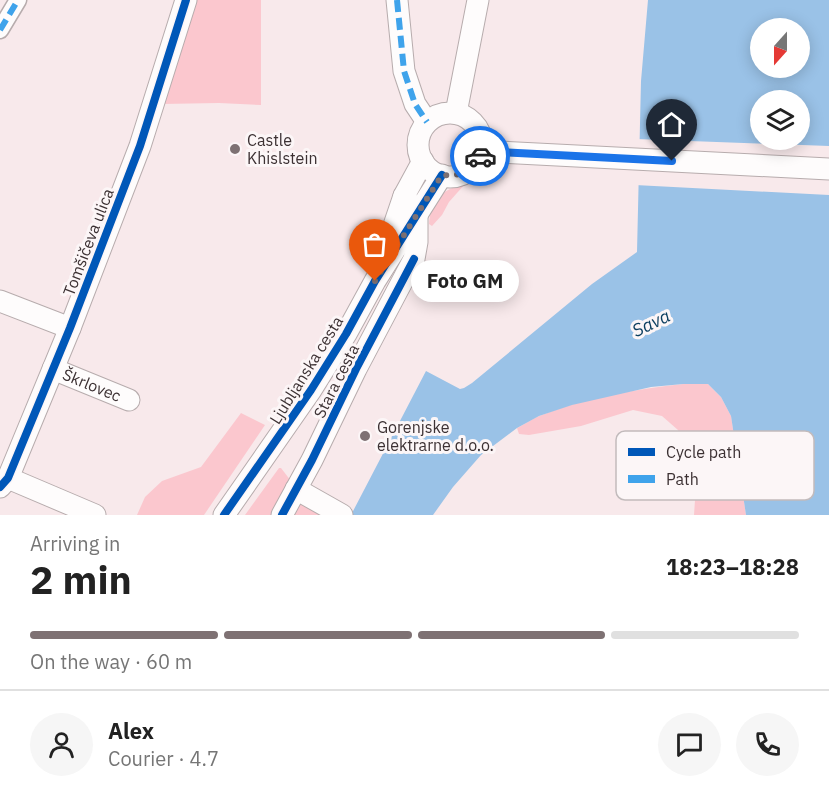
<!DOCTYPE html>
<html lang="en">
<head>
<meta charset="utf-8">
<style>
  :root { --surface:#fff; --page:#f6f6f6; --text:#222; --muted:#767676; --line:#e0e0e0; --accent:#7e7173 }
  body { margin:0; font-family:"IBM Plex Sans",sans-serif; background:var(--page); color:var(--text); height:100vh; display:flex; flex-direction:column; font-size:22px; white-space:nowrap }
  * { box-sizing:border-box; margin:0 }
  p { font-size:20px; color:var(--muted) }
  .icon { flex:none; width:33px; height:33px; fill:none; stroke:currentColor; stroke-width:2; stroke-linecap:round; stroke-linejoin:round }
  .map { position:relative; height:515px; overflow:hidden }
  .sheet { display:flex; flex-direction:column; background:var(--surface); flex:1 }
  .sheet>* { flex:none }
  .needle { width:39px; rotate:201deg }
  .tools { position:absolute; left:750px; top:18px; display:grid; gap:12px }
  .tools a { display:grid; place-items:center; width:60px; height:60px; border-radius:50%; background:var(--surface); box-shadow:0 3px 15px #0003; font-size:30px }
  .pin { position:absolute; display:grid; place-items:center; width:51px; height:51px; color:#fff; margin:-62px -26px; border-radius:50% 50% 50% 0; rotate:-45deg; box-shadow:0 0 6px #0007 }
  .pin .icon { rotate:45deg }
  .courier { position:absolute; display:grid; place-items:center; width:60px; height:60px; margin:-30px; border:4px solid #1a73e8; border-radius:50%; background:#fff; color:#222; box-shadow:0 2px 8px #0007 }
  .bubble { position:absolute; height:42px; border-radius:21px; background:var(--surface); box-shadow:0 3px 15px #0003; font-size:20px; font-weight:700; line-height:42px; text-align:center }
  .summary em { font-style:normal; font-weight:700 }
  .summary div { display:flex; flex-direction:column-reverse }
  .summary { display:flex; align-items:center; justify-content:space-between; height:102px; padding:0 30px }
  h1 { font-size:39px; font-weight:700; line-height:45px }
  .bar { display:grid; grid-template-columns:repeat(4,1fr); gap:9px 6px; align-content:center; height:72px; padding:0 30px }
  .bar i { height:8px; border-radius:4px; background:var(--line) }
  .bar .selected { background:var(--accent) }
  .bar p { grid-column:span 4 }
  .line { display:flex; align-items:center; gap:15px; padding:0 30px; border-top:2px solid var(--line) }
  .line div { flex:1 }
  .round { display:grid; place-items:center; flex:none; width:63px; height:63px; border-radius:32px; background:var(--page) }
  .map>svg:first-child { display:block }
</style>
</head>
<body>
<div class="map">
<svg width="829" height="515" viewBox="0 0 829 515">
  <rect width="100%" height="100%" fill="#f8e9eb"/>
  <!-- green -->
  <path fill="#fbc7ce" d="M191,0H261V105L219,103L162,104Z
    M465,184L449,202L442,215L432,226L429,224C431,199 441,190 465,184Z
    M683,384H708L721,397L731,416L746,515H694L695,500L693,482L678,430L662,416L633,410L581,426L529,435L519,434L517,428C525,424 533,418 542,415C583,398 638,389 683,384Z
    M241,413L265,425L204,515H137L145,497L162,481L201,467Z
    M279,468H281L291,481L274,515H245Z
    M313,503L328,515H293L300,504Z"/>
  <!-- water -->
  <path fill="#9ac2e7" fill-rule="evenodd" d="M648,0H829V515H746L731,416L721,397L708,384H683L651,387L572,405L539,416L517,428L481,455L453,487L433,515H351L426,371L460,389L464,388L472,383L592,284L637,252L641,81ZM760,28H800V68H760ZM760,100H800V140H760Z"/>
  <!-- pier -->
  <path fill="#f8e9eb" d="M636,139L829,146V195L635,185Z"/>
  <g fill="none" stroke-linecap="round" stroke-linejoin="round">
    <!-- pedestrian casing -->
    <g stroke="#b7acad" stroke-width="19">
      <path id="pedestrian" d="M0,30L18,0"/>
    </g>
    <!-- minor casing -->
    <g stroke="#b7acad" stroke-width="23">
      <g id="minor">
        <path d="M397,0L404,71L415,104L427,122"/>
        <path d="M456,113L478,0"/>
        <circle cx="450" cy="145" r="32"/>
        <path d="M481,151L829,169"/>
        <path d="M387,246L404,196L423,161"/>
        <path d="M0,301L70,328"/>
        <path id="s1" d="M53,369L129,400"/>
        <path d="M8,478L95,515"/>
        <path d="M0,487L8,478L70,328L140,146L186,0"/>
        <path d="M296,489L342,515"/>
        <path d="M224,515L311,390L346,334L375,281L442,175"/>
        <path d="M282,515L312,460L356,369L414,259L417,242V213L404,196"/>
      </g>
    </g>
    <!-- pedestrian -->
    <use href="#pedestrian" stroke="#fefcfc" stroke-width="16"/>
    <!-- minor -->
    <use href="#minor" stroke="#fefcfc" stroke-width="21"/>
    <!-- quiet -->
    <path stroke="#3fa3eb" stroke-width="6" stroke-dasharray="12 6" stroke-linecap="butt" d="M397,0L404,71L415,104L427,122
      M0,30L18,0"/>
    <!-- cycleway casing -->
    <g stroke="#fcf6f7" stroke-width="11">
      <path id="cycleway" d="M0,487L8,478L70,328L140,146L186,0
        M224,515L311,390L346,334L375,281L442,175
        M282,515L312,460L356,369L414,259"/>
    </g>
    <!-- cycleway -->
    <use href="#cycleway" stroke="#0057b8" stroke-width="8"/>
  </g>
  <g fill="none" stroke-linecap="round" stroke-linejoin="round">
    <!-- done -->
    <path stroke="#7e7173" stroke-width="6" stroke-dasharray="0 10.8" d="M375,281L442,175C458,177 473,172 480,156"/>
    <!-- route -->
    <path stroke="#1a73e8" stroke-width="8" d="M480,156L481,151L672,161"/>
  </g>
  <!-- markers -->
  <g fill="#7e7173" stroke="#fcf6f7" stroke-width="2">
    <circle cx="235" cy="149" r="6"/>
    <circle cx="365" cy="436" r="6"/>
  </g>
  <g text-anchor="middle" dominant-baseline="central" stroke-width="6" stroke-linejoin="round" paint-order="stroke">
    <!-- poi labels -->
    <g font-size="16" fill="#3c3133" stroke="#fcf6f7" text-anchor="start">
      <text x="247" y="140">Castle<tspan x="247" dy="18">Khislstein</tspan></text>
      <text x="377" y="427">Gorenjske<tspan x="377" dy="18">elektrarne d.o.o.</tspan></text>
    </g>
    <!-- street labels -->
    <g font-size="16" fill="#3c3133" stroke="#fcf6f7">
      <text transform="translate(88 242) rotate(-69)">Tomšičeva ulica</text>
      <text transform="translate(306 370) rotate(-58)">Ljubljanska cesta</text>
      <text transform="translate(336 381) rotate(-63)">Stara cesta</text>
      <text stroke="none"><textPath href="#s1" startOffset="42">Škrlovec</textPath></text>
    </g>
    <!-- water labels -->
    <g font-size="18" font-style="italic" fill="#0b3e5f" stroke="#fcf6f7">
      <text transform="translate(651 323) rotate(-26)">Sava</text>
    </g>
  </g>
  <!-- legend -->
  <rect x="616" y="431" width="198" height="69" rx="9" fill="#fcf6f7" stroke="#c2bbbc" stroke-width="1.5"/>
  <rect x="628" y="448" width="27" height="8" fill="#0057b8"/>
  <rect x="628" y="475" width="27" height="8" fill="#3fa3eb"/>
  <g font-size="16" fill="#3c3133">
    <text x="666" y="458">Cycle path</text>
    <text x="666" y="485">Path</text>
  </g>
</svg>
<div class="tools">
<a><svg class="needle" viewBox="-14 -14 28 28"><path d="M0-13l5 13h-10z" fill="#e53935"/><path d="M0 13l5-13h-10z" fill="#767676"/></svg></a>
<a><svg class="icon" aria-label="layers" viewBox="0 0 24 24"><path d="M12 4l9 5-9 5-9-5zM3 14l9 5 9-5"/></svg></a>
</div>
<div class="pin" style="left:375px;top:281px;background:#ea580c"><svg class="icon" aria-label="bag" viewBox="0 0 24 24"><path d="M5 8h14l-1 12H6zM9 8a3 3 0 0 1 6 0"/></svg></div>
<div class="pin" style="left:672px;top:161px;background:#1f2937"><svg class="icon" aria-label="home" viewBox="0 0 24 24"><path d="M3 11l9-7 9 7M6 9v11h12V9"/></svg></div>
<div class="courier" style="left:480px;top:156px"><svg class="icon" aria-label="car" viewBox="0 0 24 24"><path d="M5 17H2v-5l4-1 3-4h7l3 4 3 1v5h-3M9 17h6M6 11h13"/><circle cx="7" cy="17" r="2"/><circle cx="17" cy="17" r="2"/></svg></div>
<div class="bubble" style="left:411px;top:260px;width:108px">Foto GM</div>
</div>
<section class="sheet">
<div class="summary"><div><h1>2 min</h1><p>Arriving in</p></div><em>18:23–18:28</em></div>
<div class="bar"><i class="selected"></i><i class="selected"></i><i class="selected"></i><i></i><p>On the way · 60 m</p></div>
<div class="line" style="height:108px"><a class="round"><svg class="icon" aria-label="person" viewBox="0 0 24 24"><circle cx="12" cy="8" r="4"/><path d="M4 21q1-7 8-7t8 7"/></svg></a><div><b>Alex</b><p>Courier · 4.7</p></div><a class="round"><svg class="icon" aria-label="chat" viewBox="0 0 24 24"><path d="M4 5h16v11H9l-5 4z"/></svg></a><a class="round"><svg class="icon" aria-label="phone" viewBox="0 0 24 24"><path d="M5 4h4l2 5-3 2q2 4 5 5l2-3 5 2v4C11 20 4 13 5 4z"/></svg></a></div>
</section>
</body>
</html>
